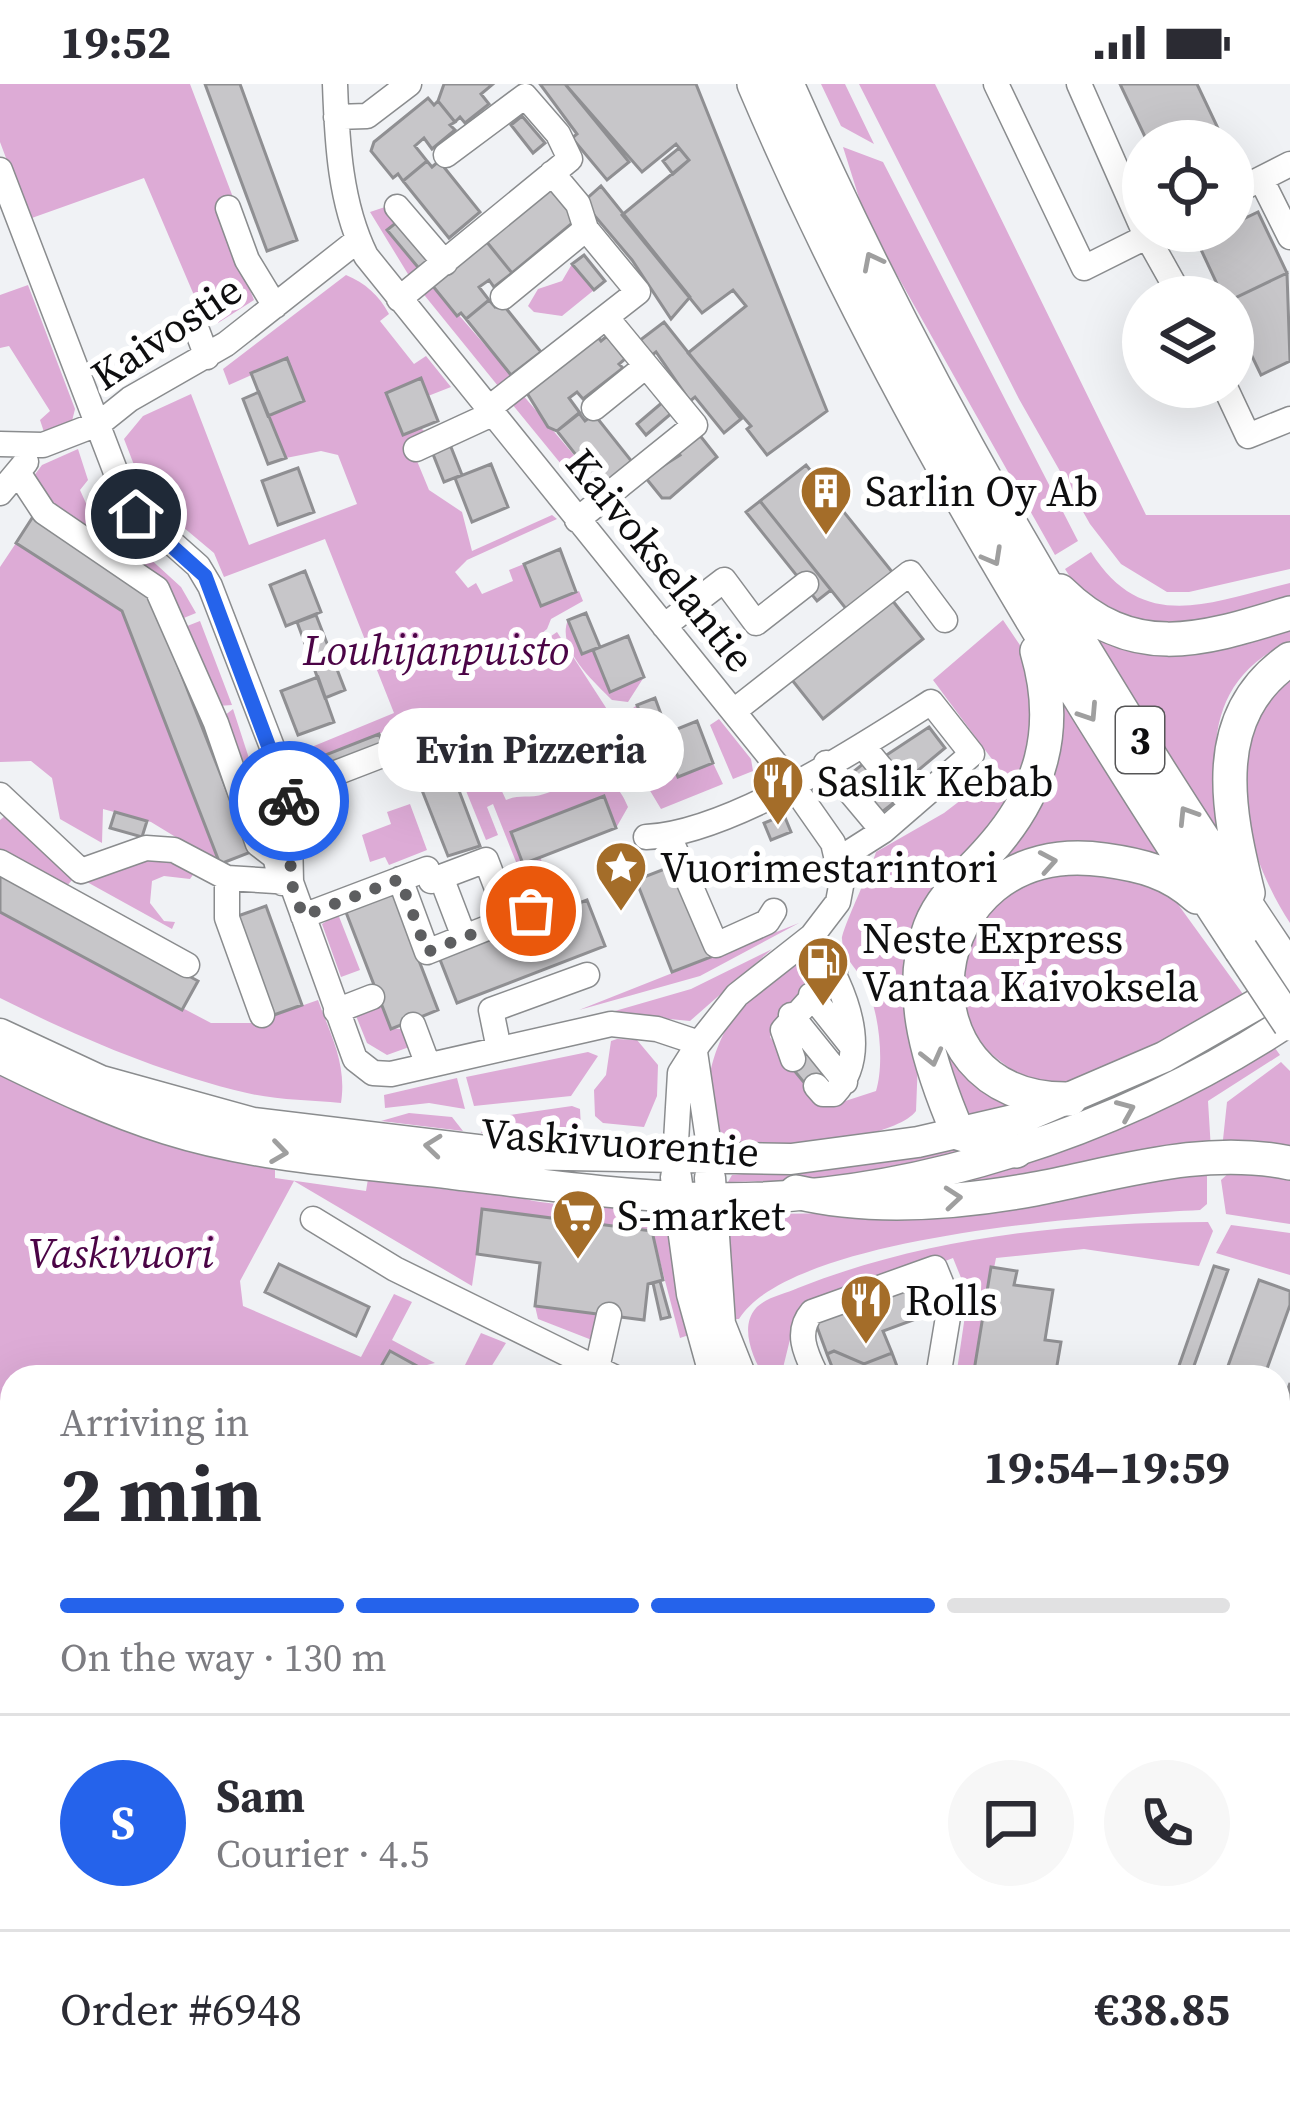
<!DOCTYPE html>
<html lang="en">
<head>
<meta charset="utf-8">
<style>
  :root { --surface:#fff; --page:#f7f7f7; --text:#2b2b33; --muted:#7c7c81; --line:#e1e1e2; --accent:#2563eb }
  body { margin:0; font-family:"Source Serif 4",serif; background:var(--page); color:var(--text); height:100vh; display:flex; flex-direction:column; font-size:45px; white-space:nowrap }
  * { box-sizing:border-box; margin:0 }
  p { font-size:39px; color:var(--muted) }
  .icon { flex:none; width:66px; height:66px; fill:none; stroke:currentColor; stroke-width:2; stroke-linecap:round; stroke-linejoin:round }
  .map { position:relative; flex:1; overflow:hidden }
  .side { position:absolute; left:0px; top:1281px; width:1290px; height:744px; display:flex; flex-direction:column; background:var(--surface); border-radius:36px 36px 0 0; box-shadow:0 12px 48px #0002 }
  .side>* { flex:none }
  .controls { position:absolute; left:1122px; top:36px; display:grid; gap:24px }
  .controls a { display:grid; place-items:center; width:132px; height:132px; border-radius:50%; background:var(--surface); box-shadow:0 12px 48px #0002; font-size:60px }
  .pin { position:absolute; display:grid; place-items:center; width:102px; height:102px; color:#fff; margin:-51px; border:6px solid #fff; border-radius:50%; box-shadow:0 3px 12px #0007 }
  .courier { position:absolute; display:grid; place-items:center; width:120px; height:120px; margin:-60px; border:9px solid #2563eb; border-radius:50%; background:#fff; color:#222; box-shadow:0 3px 15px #0007 }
  .bubble { position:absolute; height:84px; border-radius:42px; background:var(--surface); box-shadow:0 12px 48px #0002; font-size:39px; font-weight:700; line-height:84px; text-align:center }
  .headline em { font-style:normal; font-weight:700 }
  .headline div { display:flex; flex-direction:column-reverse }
  .headline { display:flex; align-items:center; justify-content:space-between; height:204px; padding:0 60px }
  h1 { font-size:78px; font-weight:700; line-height:90px }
  .bar { display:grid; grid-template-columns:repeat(4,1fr); gap:18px 12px; align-content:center; height:144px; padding:0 60px }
  .bar i { height:15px; border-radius:9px; background:var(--line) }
  .bar .active { background:var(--accent) }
  .bar p { grid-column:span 4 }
  .line { display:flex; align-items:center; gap:30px; padding:0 60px; border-top:3px solid var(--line) }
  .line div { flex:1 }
  .round { display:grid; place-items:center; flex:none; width:126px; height:126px; border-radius:63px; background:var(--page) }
  .status { display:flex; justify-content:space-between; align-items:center; height:84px; padding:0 60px; background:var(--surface); direction:ltr }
  .status svg { height:33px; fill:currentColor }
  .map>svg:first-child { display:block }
</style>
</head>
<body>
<div class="status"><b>19:52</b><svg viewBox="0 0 49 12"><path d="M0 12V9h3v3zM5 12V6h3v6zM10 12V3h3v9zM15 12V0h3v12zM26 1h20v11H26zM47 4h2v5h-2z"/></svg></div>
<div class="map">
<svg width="1290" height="2025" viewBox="0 0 1290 2025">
  <rect width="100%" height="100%" fill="#f0f2f5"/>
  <!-- green -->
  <path fill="#ddabd6" d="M0,0H190L234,116L217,123L254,216L218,239L205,237L144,94L29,135L0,58Z
    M821,0H845L874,60L841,42Z
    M859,0H935L1146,431H1290V485L1189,508H1167L1121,480L1090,440L1019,315Z
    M843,63L883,78L1078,457L1055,471L866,136Z
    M385,123L397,138L388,147L422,188L411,195L370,128Z
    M572,180L594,206L562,232L534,228L528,222L538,205L562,197Z
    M346,191C365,199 379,211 389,230L380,237L414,280L426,272L451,303L428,312L420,295L386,309L428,351L410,360L429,406L462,428L472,467L552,431L557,435L467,476L455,488L468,504L476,499L482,510L513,497L509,486L524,480L541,522L579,507L583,517L551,535L547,545L520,567L523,571L557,548L612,633L603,672L585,649L493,688L506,716C519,710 529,715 544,710C578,699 610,677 628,723L616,744L604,713L512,748L523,779L540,773L550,799L534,805L530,796L524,798L493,720L487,723L498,751L486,756L434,628L305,679L297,669L394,629L325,455L224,493L214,469L146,412L124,355L143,332L191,310L249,461L357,420L338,371L321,367L286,374L268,332L304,317L287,275L229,301L223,285Z
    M430,198L511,291L498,302L421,207Z
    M28,201L75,325L72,337L44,348L40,336L50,327L9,262L0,264V211Z
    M522,310L602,404L588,413L512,320Z
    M78,365L88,396L80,406L89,426L97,423L104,446L97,454L62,433L33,393L42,381Z
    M112,440L181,503L196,529L174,538L102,457Z
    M16,459L122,527L220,780L151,738L103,725L102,759L60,735L52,694L31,677L0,678V483Z
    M1091,468C1143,551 1211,518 1290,499V519C1213,541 1114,567 1065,485Z
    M568,536L582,570L593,566L610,607L644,593L628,618L612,616C593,597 556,564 568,536Z
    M1003,536L1026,570L1041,635L918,976L916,1027C895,1055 772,1070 738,1058C683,1040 715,949 743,921C760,903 782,889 801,874L815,877L821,888L778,935L770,953L819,1019L833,1021L876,1007C885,978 879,922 863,896C854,881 843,874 842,855C842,845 871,785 876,768L944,729L1000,686L933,596Z
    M200,537L232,621L218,622L177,546Z
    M1290,539V557C1201,599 1213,672 1219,751L1094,555Z
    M1290,591V839C1244,768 1210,652 1290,591Z
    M1062,614L1164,773C1121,784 1072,759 1019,776C940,803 920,900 956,968C968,990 988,1006 1008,1020L995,1029L972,1032C951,1013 943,986 936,959C900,823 981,815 1034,719C1053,684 1052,649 1062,614Z
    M637,621L651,655L662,651L678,692L713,679L723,700L661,725L649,705L630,708L609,680L621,633Z
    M233,625L269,736L283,734L275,760L266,759L220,635Z
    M719,635L751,675L753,687L733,695L710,641Z
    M410,720L427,766L389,781L385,773L370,778L362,751L391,740L387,728Z
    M5,732L69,784L72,796L66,803L0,769V736Z
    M143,768L197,785L190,795L164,792L152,797L150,819L164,837L175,838L172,845L87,798Z
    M1091,788L1148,799L1172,812L1248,917L1073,1000L1032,1002L971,954L959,889L962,865L995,815L1038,791Z
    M0,828L211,939H253L318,916C331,952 347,980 341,1019C310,1016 277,1016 247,1009C161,989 78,953 0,914Z
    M338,830L360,886L341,893L322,840Z
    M799,839L700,892L579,926Z
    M772,865L690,937L608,929L691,905Z
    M380,918L391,944L409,946L412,962L387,971L367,959L354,927Z
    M617,955L637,956L658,981L657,1012L644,1043L603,1039L595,1032L594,1006L606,991L611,957Z
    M1275,964L1280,971L1208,1017L1211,1066L1000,1101L899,1106L1111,1046Z
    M588,968L598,972L571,1012L474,1022L466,993Z
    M1281,978L1290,987V1069L1222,1065L1227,1018Z
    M0,990L275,1086V1094L366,1107L368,1095L466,1108L467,1104C491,1106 512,1112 534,1117C577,1125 631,1117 668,1141L692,1250L680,1254L652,1147L483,1125L472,1202L294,1097L240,1197L243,1222L361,1273L394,1210L412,1218L392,1256L435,1279L419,1283L390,1267L375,1293H12V2013H574L577,2025H0Z
    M457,994L465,1025L429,1019L385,1024L384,1011Z
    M572,1022L580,1025L581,1044L481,1049L489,1034Z
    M409,1029L452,1033L463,1047L381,1037Z
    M965,1060L974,1066L828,1096L728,1098L732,1091L877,1079Z
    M1207,1087V1120L1200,1126C1102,1131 791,1151 739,1235H733L727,1146L752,1130L943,1128Z
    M1231,1087L1290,1090V1140L1226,1130L1221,1096Z
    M1208,1138L1213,1147L1199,1182L1084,1165L996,1174L973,1293H956L968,1211L953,1174L795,1235L782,1288L787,1293H764C753,1274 739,1243 756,1224C766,1213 785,1210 798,1204C926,1153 1071,1138 1208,1138Z
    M1231,1141L1290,1149V1191L1216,1169Z
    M535,1222L600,1230L597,1258L538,1235Z
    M481,1249L506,1259L491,1283L496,1292L459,1293Z
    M858,2013H969L968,2025H856Z"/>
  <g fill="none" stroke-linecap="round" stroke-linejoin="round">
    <!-- stream -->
    <path stroke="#6fd4dc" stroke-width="4.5" d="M871,2013L872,2025"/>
  </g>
  <!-- building -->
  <path fill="#c7c6c9" stroke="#8f8f92" stroke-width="3" d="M205,0H240L297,156L267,167Z
    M444,0H493L481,10L489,20L465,39L460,33L455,38L438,17Z
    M540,0H565L629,78L607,96L572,54L577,50Z
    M565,0H696L827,327L767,371L747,345L751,342L688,269L746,222L733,206L702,229L622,131L689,76L676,60L642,88Z
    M1120,0H1197L1224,57H1147Z
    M428,14L434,21L438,17L455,38L450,41L455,46L432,65L424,54L415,62L427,77L403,97L398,90L393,94L371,67L374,58Z
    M522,32L545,59L533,69L511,41Z
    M679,64L689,76L673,90L663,77Z
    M427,77L432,83L439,77L480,128L449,154L403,97Z
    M601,102L690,213L671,235L632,176L583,118Z
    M550,104L576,136L512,189L486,157Z
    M1258,128L1287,189L1233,215L1223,213L1197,157L1233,147V140Z
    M397,138L432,179L422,188L387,146Z
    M486,157L512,189L494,203L489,196L479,203L489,216L466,235L461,229L457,232L432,201Z
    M584,171L605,197L594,206L572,180Z
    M1287,189L1290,277L1261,291L1233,233V215Z
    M489,216L495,223L501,218L541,268L511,291L466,235Z
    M664,238L741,335L724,349L695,313L690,317L656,268L651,272L639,257Z
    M597,252L601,257L607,252L625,275L619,280L623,284L583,315L577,308L569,314L580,329L557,347L548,343L527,309Z
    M287,274L304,317L268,332L251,289Z
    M421,294L438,337L403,351L386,309Z
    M259,308L286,374L268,380L243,315Z
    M664,317L673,328L646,351L637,340Z
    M579,329L585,337L594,330L633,379L602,404L557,347Z
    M698,349L717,373L670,414H662L645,393L680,371L676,366Z
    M449,358L462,391L444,398L431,365Z
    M491,380L508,423L472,438L455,394Z
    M806,381L893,489L847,526L760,417Z
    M298,384L314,428L278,441L262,397Z
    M760,417L831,506L817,517L746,428Z
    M34,431L148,505L251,768L220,780L122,527L16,459Z
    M560,465L576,508L541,522L524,480Z
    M305,487L321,528L286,542L270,501Z
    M892,516L923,555L823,635L792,596Z
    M586,529L600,563L582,570L568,536Z
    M316,531L345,606L325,614L297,538Z
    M628,552L644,593L610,608L593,566Z
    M318,593L334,638L298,651L281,607Z
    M655,614L668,649L651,655L637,621Z
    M430,630L480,762L448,772L397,643Z
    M697,637L713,679L678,693L662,651Z
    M929,643L945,664L916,688L920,692L909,701L885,672Z
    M379,650L384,662L310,691L305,679Z
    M869,675L900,714L878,731L847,693Z
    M604,712L616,744L523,780L511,748Z
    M115,728L147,737L142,753L110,744Z
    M784,731L791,748L771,756L764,739Z
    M675,781L711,873L672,888L636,796Z
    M0,790L198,897L182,926L0,828Z
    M391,804L438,926L391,945L344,823Z
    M587,816L605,862L457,919L439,873Z
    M266,822L302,921L271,932L235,833Z
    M805,966L827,994L811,1007L788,979Z
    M482,1125L652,1147L663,1196L648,1200L644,1236L535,1222L540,1179L477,1170Z
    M279,1180L369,1223L356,1252L265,1208Z
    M1214,1182L1228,1186L1190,1293H1175Z
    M991,1183L1017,1187L1014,1201L1053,1206L1045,1256L1061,1258L1055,1293H973Z
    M927,1189L940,1226L883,1247L892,1269L864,1280L834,1267L827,1270L813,1232Z
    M1259,1196L1290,1207V1221L1264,1293H1224Z
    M660,1197L670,1233L661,1235L653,1199Z
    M390,1267L419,1283L413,1293H375Z
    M834,1267L864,1280L892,1269L901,1293H836L827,1270Z
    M1290,1299V1466L1278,1462V1335Z
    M1284,1774L1290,1778V1801L1278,1819V1783Z
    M1278,1882H1290V1911H1278Z
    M1278,1979H1289L1290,2009L1278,2010Z
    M574,2013H609L611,2025H577Z
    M767,2013H834L832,2025H785L766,2018Z
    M976,2013H1002L1006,2025H976Z"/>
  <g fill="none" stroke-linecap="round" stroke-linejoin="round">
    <!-- minor casing -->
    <g stroke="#8a8c8e" stroke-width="27">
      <path id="minor" d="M335,0C337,58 340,120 366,172L791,699L833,759L842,797L838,818L812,852L737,911L699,959L680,989L675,1075
        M996,0L1084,184L1158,147
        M1079,0L1143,145
        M336,33L367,32L409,0
        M0,86L128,420L198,482L210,502L289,707L291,798L355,975L373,989L391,990L611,940L657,945L699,959
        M1261,95L1290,153
        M1233,109L1290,80
        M397,123L445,179
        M228,124L247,176L275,222
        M1144,147L1181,213
        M503,213L586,145
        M399,215L570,75L558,50L525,12L446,71
        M195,241L207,273
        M1225,303L1248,352L1290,335
        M594,324L646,282
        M488,325L638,208L586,145L578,120L552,89
        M0,360L43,361L100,339L130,315L226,260L358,156
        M416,365L492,330
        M19,390L44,428L157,505L216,639L258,760L275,773L282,799
        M0,409L26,378
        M577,436L695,341L606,233
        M664,542L724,496L756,539L806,500
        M734,627L910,489L945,536
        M863,662L912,722
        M826,679L883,747
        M289,707L385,670
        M0,711L81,787L146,764L174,766L227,794L291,798
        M669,752L716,861L767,838L774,827
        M646,753C730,749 859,664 931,618L972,670L883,747L839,775
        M0,778L187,881
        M441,793L486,776L501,815
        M227,794V834L262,931
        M400,795L427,868L550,819
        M303,832L427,785L431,797L441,793L464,853
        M812,852C839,894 876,964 834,1010H823L816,1002
        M811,911L850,960
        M336,927L372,913
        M791,931L845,998
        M413,941L428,981
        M499,965L491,926L587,891
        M695,968L711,1076
        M793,975L783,946L835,888
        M313,1135L395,1185L614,1293
        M597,1284L609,1231
        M817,1293C807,1272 794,1249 812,1228L935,1184L950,1221L938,1293
        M1278,1961H1290
        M693,2025L695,2013"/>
    </g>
    <!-- major casing -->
    <g stroke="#8a8c8e" stroke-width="33">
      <path id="major" d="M0,950L101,997L253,1039L511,1070L791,1075L918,1058L1022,1034L1164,973L1290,901
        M0,974C55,1001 109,1027 167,1045C259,1074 359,1079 454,1090C538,1100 623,1112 707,1114C908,1119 1124,1046 1290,936
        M676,1093L692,1210L715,1293
        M710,1094L720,1240L741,1293
        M1278,1630L1290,1647
        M1278,1667L1290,1687"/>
    </g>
    <!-- highway casing -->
    <g stroke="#8a8c8e" stroke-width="36">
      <path id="highway" d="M754,0C884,306 1059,589 1241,866
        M787,0C924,311 1100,605 1290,886
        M1060,507C1133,579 1202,556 1290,529
        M1248,809C1227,724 1208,632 1290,575
        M1070,1015C889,1019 914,748 1105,776C1141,781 1170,788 1197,813
        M1016,1067L958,1049C932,988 904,909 930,843C941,814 966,792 986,770C1042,710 1060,645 1037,567
        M796,1108C871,1126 959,1119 1035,1105C1119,1089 1204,1061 1290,1079"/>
    </g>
    <!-- minor -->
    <use href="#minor" stroke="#fff" stroke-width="24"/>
    <!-- major -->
    <use href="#major" stroke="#fff" stroke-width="30"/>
    <!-- highway -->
    <use href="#highway" stroke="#fff" stroke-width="33"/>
    <!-- highway-bridge casing -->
    <g stroke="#8a8c8e" stroke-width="36" stroke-linecap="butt">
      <path id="highway-bridge" d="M1241,866L1290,940"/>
    </g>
    <!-- highway-bridge -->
    <use href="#highway-bridge" stroke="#fff" stroke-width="33"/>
  </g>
  <!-- one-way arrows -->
  <defs><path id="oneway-chevron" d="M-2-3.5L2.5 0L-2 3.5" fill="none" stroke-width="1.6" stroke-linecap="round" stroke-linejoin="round" transform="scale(3)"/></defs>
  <g stroke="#9f9f9f">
    <use href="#oneway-chevron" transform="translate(872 177) rotate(-117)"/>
    <use href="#oneway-chevron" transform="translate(993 473) rotate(61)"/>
    <use href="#oneway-chevron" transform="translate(1089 629) rotate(57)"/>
    <use href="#oneway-chevron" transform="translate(1187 731) rotate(-122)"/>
    <use href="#oneway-chevron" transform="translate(1048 778) rotate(-10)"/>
    <use href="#oneway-chevron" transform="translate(932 973) rotate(76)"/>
    <use href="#oneway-chevron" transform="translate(1126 1026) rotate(-23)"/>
    <use href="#oneway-chevron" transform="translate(433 1062) rotate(-174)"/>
    <use href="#oneway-chevron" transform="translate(279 1068) rotate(8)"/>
    <use href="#oneway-chevron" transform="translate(953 1114) rotate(-5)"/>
  </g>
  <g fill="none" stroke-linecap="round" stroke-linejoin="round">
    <!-- done -->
    <path stroke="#5d5e60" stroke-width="12" stroke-dasharray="0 21.6" d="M289,717L291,798L303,832L400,795L427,868L531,827"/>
    <!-- route -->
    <path stroke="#2563eb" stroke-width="15" d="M136,430L205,492L289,717"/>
  </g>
  <!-- icons -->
  <defs>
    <g id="building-pin" transform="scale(2.7)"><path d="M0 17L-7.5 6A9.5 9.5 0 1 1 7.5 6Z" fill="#a46d29" stroke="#fff"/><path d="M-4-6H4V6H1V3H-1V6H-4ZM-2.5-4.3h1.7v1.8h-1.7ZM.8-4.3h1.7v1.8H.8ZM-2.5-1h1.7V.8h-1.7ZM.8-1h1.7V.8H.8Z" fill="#fff"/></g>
    <g id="restaurant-pin" transform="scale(2.7)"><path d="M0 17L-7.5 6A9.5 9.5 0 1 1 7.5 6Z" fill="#a46d29" stroke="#fff"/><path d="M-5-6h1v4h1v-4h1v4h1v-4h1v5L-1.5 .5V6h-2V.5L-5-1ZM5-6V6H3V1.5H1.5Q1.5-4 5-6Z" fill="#fff"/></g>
    <g id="sight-pin" transform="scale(2.7)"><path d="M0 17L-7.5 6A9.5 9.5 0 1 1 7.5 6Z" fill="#a46d29" stroke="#fff"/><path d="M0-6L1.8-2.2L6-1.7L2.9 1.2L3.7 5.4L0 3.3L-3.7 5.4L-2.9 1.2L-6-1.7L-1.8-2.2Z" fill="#fff"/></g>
    <g id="fuel-pin" transform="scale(2.7)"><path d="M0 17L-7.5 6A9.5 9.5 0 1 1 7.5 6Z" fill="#a46d29" stroke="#fff"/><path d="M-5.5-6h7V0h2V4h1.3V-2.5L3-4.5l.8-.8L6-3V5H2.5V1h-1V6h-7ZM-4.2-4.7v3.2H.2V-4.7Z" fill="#fff"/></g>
    <g id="supermarket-pin" transform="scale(2.7)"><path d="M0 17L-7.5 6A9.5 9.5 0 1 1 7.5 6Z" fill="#a46d29" stroke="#fff"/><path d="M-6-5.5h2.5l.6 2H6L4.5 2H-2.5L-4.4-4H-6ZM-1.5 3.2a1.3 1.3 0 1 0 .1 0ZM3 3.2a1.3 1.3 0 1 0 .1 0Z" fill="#fff"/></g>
  </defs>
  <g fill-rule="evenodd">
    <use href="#building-pin" x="826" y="407"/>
    <use href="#restaurant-pin" x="778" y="697"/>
    <use href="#sight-pin" x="621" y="783"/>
    <use href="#fuel-pin" x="823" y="878"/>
    <use href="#supermarket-pin" x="578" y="1131"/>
    <use href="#restaurant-pin" x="866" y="1216"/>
  </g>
  <g text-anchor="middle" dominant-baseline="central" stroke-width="12" stroke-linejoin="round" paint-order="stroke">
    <!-- shield labels -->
    <rect fill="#fff" stroke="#565657" stroke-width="3" x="1116" y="623" width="48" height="66" rx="9"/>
    <g font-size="39" font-weight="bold" fill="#0e0e0f">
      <text x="1140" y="656">3</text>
    </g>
    <!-- street labels -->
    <g font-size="42" fill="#0e0e0f" stroke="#fff">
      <text transform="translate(166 248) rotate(-34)">Kaivostie</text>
      <text transform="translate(661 476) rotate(51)">Kaivokselantie</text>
      <text transform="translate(620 1058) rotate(4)">Vaskivuorentie</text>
    </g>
    <!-- poi labels -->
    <g font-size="42" fill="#0e0e0f" stroke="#fff" text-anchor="start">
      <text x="865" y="407">Sarlin Oy Ab</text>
      <text x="817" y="697">Saslik Kebab</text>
      <text x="660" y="783">Vuorimestarintori</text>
      <text x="862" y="854">Neste Express<tspan x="862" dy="48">Vantaa Kaivoksela</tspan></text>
      <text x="617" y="1131">S-market</text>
      <text x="905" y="1216">Rolls</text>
    </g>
    <!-- park labels -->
    <g font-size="42" font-style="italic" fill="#4b0446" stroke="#fff">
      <text x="436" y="566">Louhijanpuisto</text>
      <text x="121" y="1169">Vaskivuori</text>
    </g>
  </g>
</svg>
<div class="controls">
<a><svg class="icon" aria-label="locate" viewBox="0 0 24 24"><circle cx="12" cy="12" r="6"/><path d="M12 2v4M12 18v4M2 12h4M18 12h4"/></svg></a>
<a><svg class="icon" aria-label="layers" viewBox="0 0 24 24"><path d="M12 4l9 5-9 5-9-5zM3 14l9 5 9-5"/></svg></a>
</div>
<div class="pin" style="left:531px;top:827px;background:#ea580c"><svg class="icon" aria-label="bag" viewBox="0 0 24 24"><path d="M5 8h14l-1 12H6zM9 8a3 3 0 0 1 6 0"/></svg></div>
<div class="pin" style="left:136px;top:430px;background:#1f2937"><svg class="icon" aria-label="home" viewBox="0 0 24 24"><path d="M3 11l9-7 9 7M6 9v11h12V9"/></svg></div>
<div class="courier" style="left:289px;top:717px"><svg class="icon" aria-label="bike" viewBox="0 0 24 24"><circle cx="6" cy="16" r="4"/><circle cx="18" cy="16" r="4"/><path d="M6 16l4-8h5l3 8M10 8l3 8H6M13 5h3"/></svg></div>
<div class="bubble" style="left:378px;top:624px;width:306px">Evin Pizzeria</div>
<section class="side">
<div class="headline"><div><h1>2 min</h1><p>Arriving in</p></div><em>19:54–19:59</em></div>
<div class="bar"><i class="active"></i><i class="active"></i><i class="active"></i><i></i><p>On the way · 130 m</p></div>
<div class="line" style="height:216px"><b class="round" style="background:var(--accent);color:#fff">S</b><div><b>Sam</b><p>Courier · 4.5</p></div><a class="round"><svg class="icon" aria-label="chat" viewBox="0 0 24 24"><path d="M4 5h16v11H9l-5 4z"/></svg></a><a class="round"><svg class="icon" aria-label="phone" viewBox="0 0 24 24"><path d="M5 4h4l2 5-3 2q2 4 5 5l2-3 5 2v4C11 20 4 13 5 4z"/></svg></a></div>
<div class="line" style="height:156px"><div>Order #6948</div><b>€38.85</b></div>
</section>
</div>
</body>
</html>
